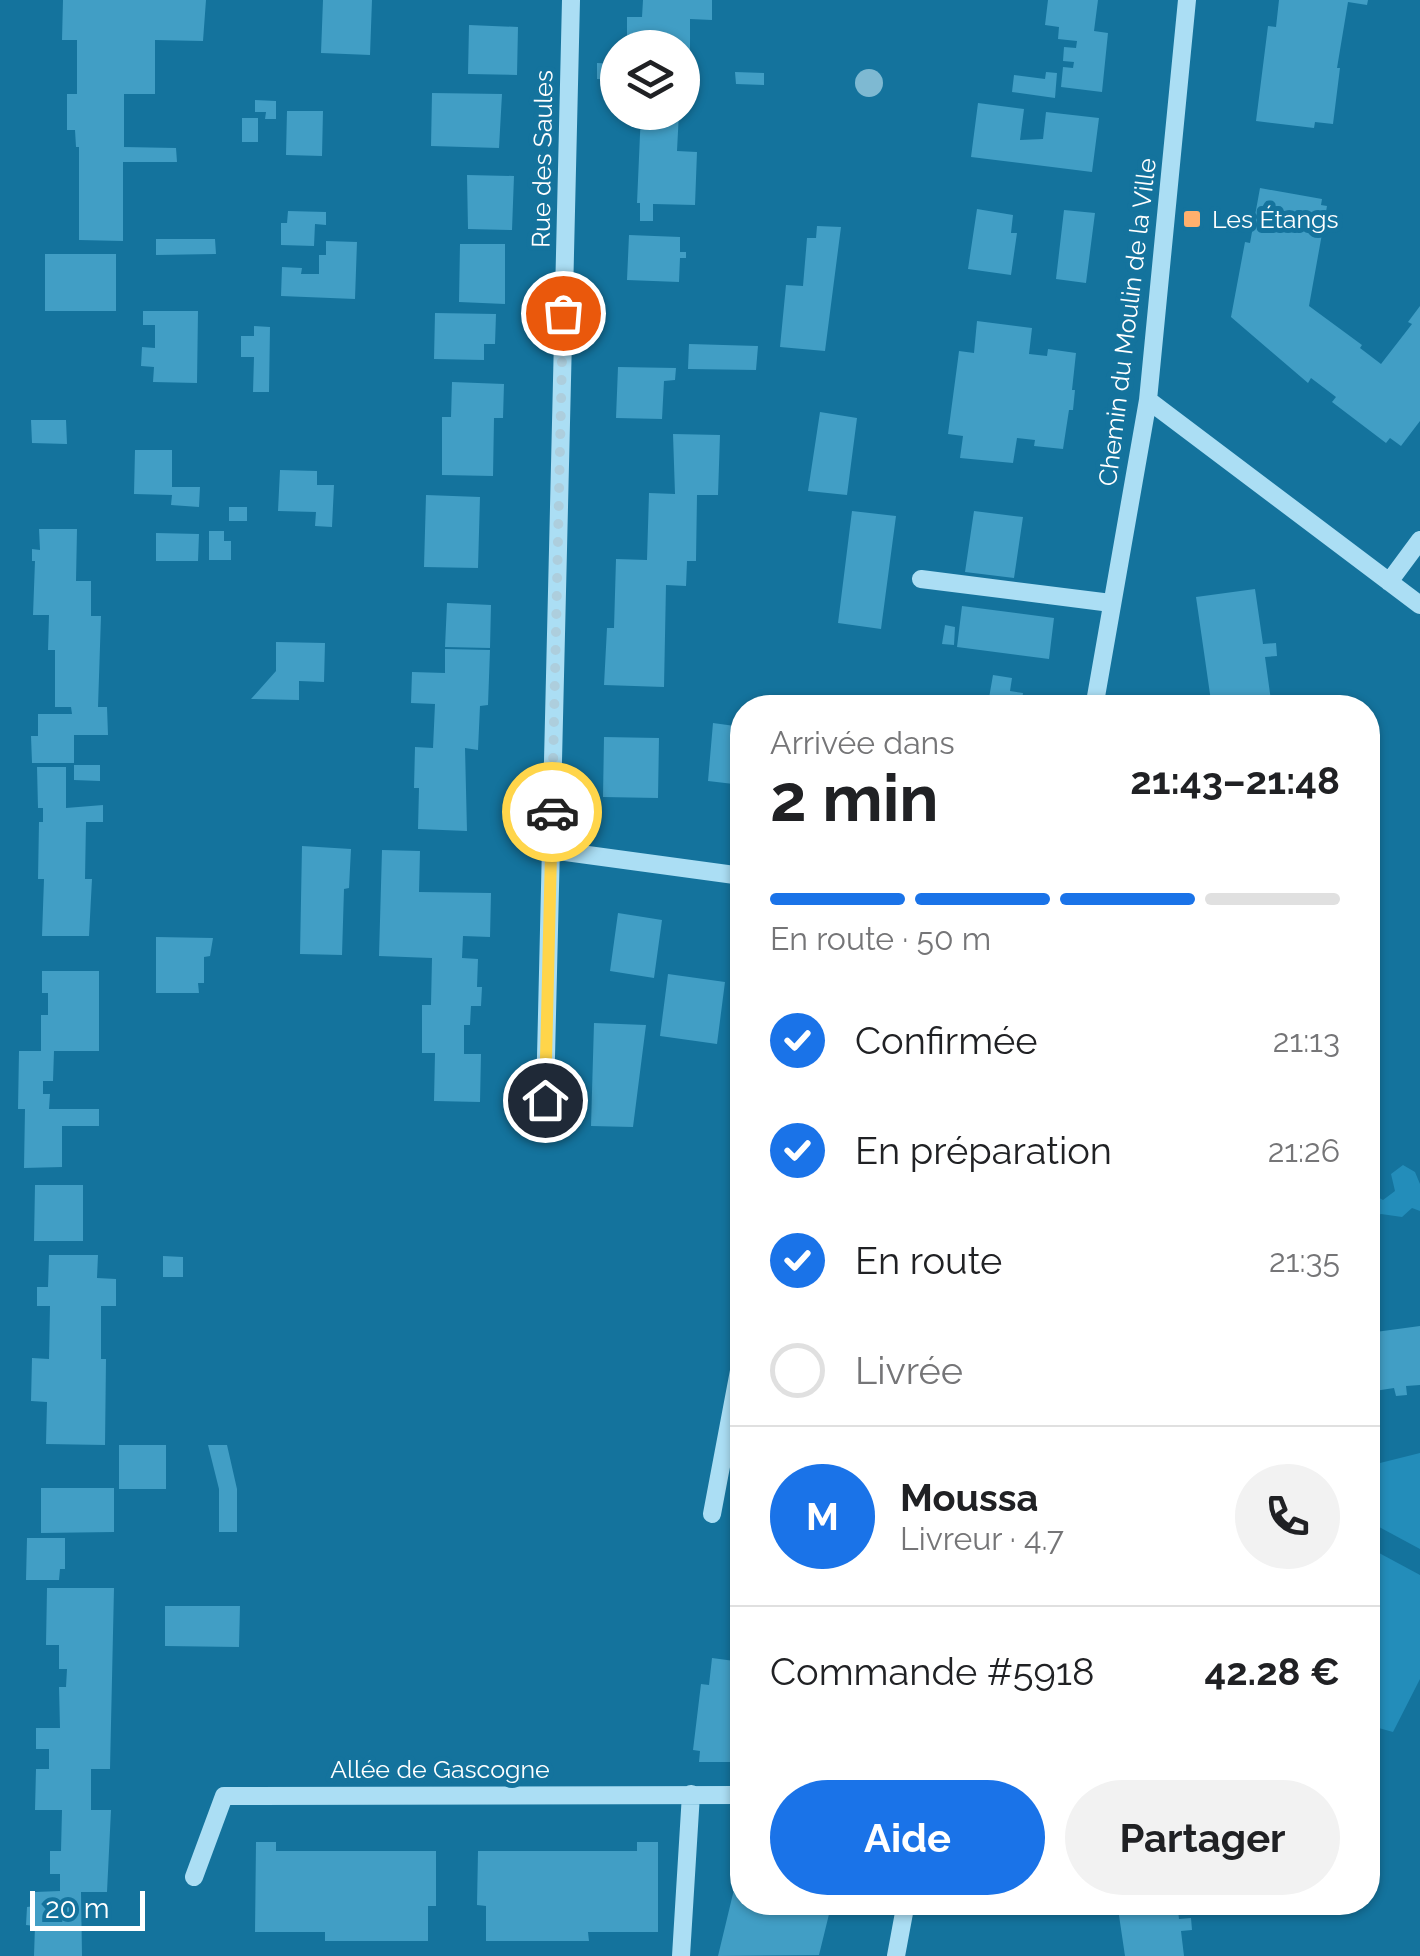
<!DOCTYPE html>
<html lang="fr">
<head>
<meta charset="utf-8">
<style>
  :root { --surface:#fff; --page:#f2f2f2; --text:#202124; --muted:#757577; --line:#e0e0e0; --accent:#1a73e8 }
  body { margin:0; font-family:Raleway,sans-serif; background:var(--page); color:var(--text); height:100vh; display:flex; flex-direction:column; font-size:38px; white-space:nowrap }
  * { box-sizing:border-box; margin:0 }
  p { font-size:32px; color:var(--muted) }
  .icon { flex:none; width:55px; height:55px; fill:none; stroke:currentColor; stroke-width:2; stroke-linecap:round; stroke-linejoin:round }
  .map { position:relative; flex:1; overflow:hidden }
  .drawer { position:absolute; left:730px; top:695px; width:650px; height:1220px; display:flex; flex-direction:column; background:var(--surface); border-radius:40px; box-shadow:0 2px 8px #0004 }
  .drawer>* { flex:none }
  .buttons { position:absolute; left:600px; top:30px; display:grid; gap:20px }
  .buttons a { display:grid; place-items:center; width:100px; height:100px; border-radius:50%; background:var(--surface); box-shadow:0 2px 8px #0004; font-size:50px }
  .scale { position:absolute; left:30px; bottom:25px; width:115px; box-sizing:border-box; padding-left:10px; border:5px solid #fff; border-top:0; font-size:28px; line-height:35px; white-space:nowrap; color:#fff; -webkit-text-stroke:8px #14739d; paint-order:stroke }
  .pin { position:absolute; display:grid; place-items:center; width:85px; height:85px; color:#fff; margin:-42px; border:5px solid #fff; border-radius:50%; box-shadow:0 2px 10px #0007 }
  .courier { position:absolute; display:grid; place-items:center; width:100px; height:100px; margin:-50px; border:8px solid #ffd54a; border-radius:50%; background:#fff; color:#222; box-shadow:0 2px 12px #0007 }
  .headline em { font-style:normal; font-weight:700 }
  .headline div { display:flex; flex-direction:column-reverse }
  .headline { display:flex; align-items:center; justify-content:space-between; height:170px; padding:0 40px }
  h1 { font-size:65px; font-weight:700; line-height:75px }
  .bar { display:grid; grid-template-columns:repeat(4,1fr); gap:15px 10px; align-content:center; height:120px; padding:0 40px }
  .bar i { height:12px; border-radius:8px; background:var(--line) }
  .bar .on { background:var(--accent) }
  .bar p { grid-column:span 4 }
  .line { display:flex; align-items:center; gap:25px; padding:0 40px; border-top:2px solid var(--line) }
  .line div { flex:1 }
  .round { display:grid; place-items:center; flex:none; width:105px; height:105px; border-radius:52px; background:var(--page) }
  ol { padding:0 40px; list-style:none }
  li { display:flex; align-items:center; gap:30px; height:110px }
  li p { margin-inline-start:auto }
  li .icon { padding:10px; border-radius:50%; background:var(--accent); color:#fff; stroke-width:4 }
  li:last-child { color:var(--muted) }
  li i { width:55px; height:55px; border:5px solid var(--line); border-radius:50% }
  .primary-button { display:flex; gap:20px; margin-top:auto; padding:20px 40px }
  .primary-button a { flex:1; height:115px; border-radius:60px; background:var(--accent); color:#fff; font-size:40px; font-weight:700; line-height:115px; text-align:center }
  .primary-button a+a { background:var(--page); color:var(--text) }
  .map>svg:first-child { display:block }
</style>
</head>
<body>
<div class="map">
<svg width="1420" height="1956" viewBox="0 0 1420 1956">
  <rect width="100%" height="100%" fill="#14739d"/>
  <!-- green -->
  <path fill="#238dba" d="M1403,1165L1415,1172L1420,1184V1211L1412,1208L1402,1217L1381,1214L1368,1219V1192L1383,1200L1395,1191L1391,1174Z
    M1420,1453V1549L1368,1521V1466Z
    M1368,1547L1420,1575V1679L1393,1732L1368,1725Z"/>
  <!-- building -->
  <path fill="#419ec5" d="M63,0H206L203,41L155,40V94H124V147L176,148L177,162H123V241L79,240V147H76L75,130H67V94H77V40H62Z
    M323,0H372L370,55L321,53Z
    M643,0H712V20L690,19V82H682V48H627V17H642Z
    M1048,0H1098L1094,31L1108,33L1102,92L1061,87L1063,67L1073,68L1074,62L1063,61L1064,47L1076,48L1077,41L1058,39L1059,27L1045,25Z
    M1279,0H1368L1367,5L1348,2L1337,68H1340L1333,124L1315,122L1314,128L1256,121L1268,26L1276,27Z
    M469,25L518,27L517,75L468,74Z
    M597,63L618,64V80L597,79Z
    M735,72L764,73V85L736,84Z
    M1046,72L1057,73L1055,98L1012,92L1014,75L1045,79Z
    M432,93L502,94L499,148L431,146Z
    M255,100L276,101V119H265L266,112H255Z
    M978,103L1024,109L1020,140L1043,139L1046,112L1099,118L1092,172L971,157Z
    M287,111H323L322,156L286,155Z
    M641,112H679L677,151L697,152L695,205L653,204V221H640V203H637Z
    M242,118H258V142H242Z
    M467,175L514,176L512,230L468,229Z
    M1260,188L1322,199L1321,205L1327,206L1309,306L1362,345L1360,348L1381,364L1412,324L1408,322L1420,306V421L1401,446L1390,438L1386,443L1332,402L1336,397L1311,378L1308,383L1231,317L1245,242L1250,243Z
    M977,209L1013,215L1011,233H1017L1011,275L968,269Z
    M1064,210L1095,213L1086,283L1056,279Z
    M288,211L326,212V225L315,224L314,246L281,245V223H287Z
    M817,226L841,227L825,351L780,347L786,285L803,286L807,238H816Z
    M629,235L680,237V252H686V258H680L679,282L627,280Z
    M156,239H215L216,254L156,255Z
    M326,241L357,242L355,299L281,296L282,267L302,268L301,274H319V255H326Z
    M460,244H505V304L459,302Z
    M45,254H116V311H45Z
    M143,311H198L197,383L153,382L154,367L141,366L142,347L155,348V325H143Z
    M435,313L496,314L495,344H484V360L434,359Z
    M977,321L1032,328L1029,354L1047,356L1048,349L1076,353L1072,390H1075L1073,410H1069L1063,449L1034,446L1035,440L1017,438L1013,463L960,458L963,436L948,434L958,359L959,351L974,353Z
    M254,326L270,327L269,392H253L254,357H241V336H254Z
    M689,344L758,346L756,370L688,369Z
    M618,367L676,368L675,380L664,381L662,419L616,418Z
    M452,382L504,384L503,418H494L493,476L442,475V417H451Z
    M820,412L857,418L847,495L808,491Z
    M31,420H66L67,444L32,443Z
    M673,434L720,435L718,495H697L696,561H687L686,586L666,585L664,687L604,685L607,628H614L616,559L647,560L649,493L675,494Z
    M135,450H172V487H200L199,507L171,505L172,495L134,494Z
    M280,470L317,471V485H334L332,527L315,526L316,512L278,511Z
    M426,495L480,497L478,568L424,567Z
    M229,507H247V521H229Z
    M852,511L896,516L881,629L838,623Z
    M974,511L1023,517L1014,578L965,572Z
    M39,529H77L76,581H91V616H101L98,707H107L108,735H74V763H32L31,736H38V714H72L71,707H55V650H48L49,615H33L35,561H32V549L40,550Z
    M209,531H224V541H231V560H209Z
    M156,533L199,534L198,561H156Z
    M1255,589L1263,644L1276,643L1277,656L1265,657L1272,708H1212L1196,597Z
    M447,603L491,605L490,648L445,647Z
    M962,606L1054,618L1049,659L957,647Z
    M945,625L955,627L954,645L942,644Z
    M276,642L325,643L324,682L299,681V700L251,699L276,671Z
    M445,649L490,650L488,705L480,706L478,750L465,748L467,831L418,829L419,788H414L415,747L433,748L435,704L411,703L412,672L445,673Z
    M993,675L1012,678L1010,691L1023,693L1021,708H969L971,696L989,698Z
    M713,723L742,727V785L708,781Z
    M604,737L659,738L658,798L603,797Z
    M74,765H100V781L74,780Z
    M37,767H66V808L103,805V822H86L85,879H92L89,936H42L44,879H38L39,822H43V808H38Z
    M302,846L351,849L349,888L344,889L342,955L300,954Z
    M382,850L420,851L419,892L491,893L490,937L463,936L462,958L478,959L477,987H482L481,1006H471L470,1025H464V1054H481L480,1102L434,1101L435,1053H422V1005H431L432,958L379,956Z
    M618,913L662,920L654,978L610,971Z
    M156,937L213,938L210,956L204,957V983H198L199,993H156Z
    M42,971H99V1051H54L53,1081H43V1094H50L49,1109H99V1126H62V1167L24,1168L25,1109H18L19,1051H41V1015H48V993H42Z
    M668,974L725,982L717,1044L660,1036Z
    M740,977H742V1008L736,1007Z
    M594,1023L646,1025L633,1127L591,1126Z
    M35,1185H83V1241H34Z
    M49,1255H98L97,1278L116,1279V1306H101V1359H106L105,1445L46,1444L47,1402L31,1401L32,1358L49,1359L50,1306H37V1287H48Z
    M163,1256L183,1257V1277H163Z
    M1420,1326V1385L1406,1386L1407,1395L1396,1396L1394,1388L1368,1392V1333Z
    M119,1445H166V1489H119Z
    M208,1445H227L237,1489V1532H219V1489Z
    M41,1488H114V1532L41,1533Z
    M27,1538H65V1569H60L59,1580H26Z
    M47,1588H114L110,1769H91V1810H111L107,1892H81L82,1956H34L35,1926L26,1925L27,1907L35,1906V1892L60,1891V1874H50V1851H61L62,1810H35L36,1769H49V1749H36V1728H60L59,1687H66L67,1669H59V1645H46Z
    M165,1606H240L239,1647L165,1646Z
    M712,1658L742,1662V1762H699L700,1751L693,1750L701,1684L709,1685Z
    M256,1842H276V1851H436V1906H428V1941H325V1932H255Z
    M637,1842H658V1932H588L589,1941H486V1906L477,1905L478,1851H637Z
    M737,1877L742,1879V1902H832L819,1955L718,1956Z
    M1117,1902H1177L1179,1919L1191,1918L1192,1930L1181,1931L1184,1956H1125Z"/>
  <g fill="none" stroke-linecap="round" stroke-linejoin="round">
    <!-- minor -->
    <path stroke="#abdef4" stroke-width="18" d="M1148,400L1420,605
      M921,579L1111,603
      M1389,582L1420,540
      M1094,708L1148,400L1187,0
      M551,850L742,876
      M545,1099L571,0
      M712,1514L742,1355
      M194,1877L224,1796L742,1795
      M681,1956L691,1794
      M896,1956L906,1902"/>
  </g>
  <!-- trees -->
  <circle fill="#7eb9d2" cx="869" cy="83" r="14"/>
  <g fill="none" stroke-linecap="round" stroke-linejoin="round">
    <!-- done -->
    <path stroke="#adcedd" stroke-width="10" stroke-dasharray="0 18" d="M552,812L563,313"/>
    <!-- route -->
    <path stroke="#ffd54a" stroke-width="12" d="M545,1100L552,812"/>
  </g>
  <!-- markers -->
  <rect fill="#ffb06d" stroke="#14739d" stroke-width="4" x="1182" y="209" width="20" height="20" rx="5"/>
  <g text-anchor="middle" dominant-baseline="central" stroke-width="10" stroke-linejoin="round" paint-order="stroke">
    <!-- street labels -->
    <g font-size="25" fill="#fff" stroke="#14739d">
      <text transform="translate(542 159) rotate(-89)">Rue des Saules</text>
      <text transform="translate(1127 322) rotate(-83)">Chemin du Moulin de la Ville</text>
      <text x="440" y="1769">Allée de Gascogne</text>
    </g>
    <!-- poi labels -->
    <g font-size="25" fill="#fff" stroke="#14739d" text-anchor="start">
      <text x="1212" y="219">Les Étangs</text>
    </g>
  </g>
</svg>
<div class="buttons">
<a><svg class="icon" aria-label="layers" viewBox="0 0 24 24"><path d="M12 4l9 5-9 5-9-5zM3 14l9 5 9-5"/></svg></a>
</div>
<div class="scale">20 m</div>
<div class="pin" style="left:563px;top:313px;background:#ea580c"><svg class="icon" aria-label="bag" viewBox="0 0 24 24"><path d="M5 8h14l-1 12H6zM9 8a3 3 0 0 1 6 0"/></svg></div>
<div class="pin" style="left:545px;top:1100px;background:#1f2937"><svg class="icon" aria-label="home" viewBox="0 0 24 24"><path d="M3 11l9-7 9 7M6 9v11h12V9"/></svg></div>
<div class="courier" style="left:552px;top:812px"><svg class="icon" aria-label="car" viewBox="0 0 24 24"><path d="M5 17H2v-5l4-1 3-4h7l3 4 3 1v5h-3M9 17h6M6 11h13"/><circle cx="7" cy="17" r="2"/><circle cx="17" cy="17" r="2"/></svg></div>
<section class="drawer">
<div class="headline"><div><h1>2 min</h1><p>Arrivée dans</p></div><em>21:43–21:48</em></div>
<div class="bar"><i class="on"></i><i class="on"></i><i class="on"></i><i></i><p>En route · 50 m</p></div>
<ol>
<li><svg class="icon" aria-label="check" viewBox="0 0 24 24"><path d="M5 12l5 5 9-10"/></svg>Confirmée<p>21:13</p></li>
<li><svg class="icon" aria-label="check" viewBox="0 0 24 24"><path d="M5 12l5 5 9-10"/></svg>En préparation<p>21:26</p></li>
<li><svg class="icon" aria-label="check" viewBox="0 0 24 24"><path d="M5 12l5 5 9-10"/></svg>En route<p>21:35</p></li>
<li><i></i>Livrée</li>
</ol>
<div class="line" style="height:180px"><b class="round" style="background:var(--accent);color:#fff">M</b><div><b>Moussa</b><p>Livreur · 4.7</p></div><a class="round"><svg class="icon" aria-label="phone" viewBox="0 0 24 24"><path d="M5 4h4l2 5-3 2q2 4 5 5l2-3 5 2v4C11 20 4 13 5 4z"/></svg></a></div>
<div class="line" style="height:130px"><div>Commande #5918</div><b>42.28 €</b></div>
<div class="primary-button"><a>Aide</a><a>Partager</a></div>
</section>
</div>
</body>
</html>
